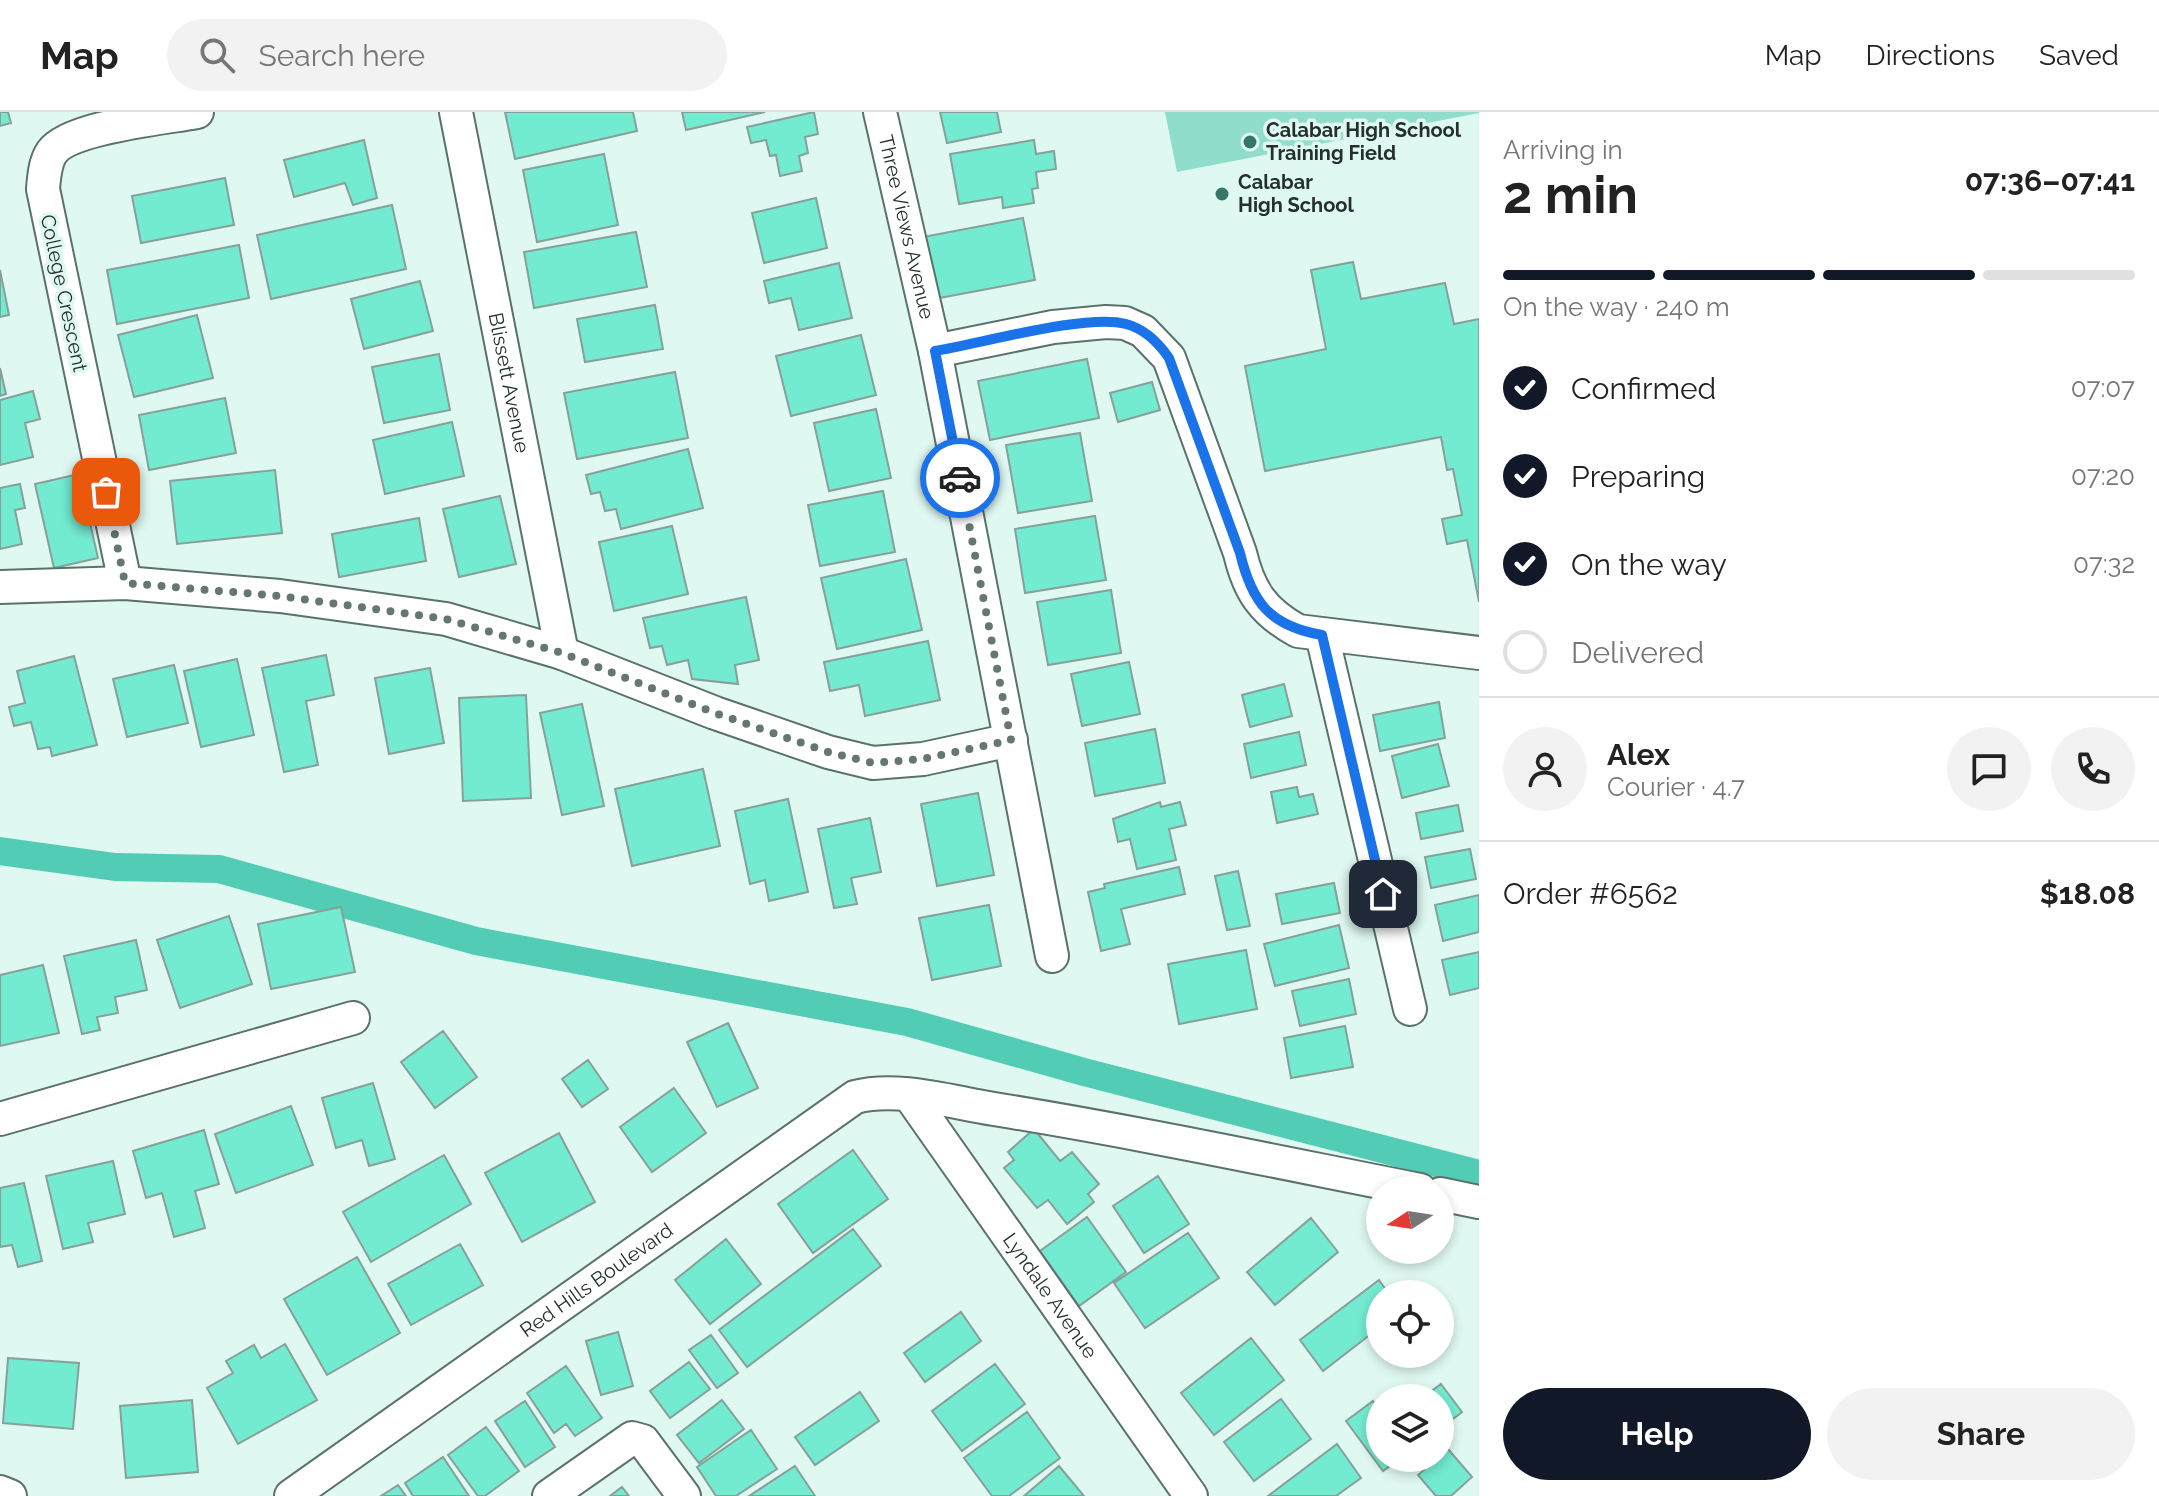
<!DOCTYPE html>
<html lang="en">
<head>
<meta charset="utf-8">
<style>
  :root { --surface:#fff; --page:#f2f2f2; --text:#222; --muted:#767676; --line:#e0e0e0; --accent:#111827 }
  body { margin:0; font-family:Raleway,sans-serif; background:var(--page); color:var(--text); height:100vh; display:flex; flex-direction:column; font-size:30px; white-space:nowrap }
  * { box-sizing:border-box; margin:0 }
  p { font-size:26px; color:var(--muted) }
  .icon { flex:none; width:44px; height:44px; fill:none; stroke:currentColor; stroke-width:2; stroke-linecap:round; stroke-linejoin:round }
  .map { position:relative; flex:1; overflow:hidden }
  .panel { display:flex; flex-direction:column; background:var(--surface); width:680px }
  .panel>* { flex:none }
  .needle { width:52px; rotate:258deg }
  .buttons { position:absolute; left:1366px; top:1064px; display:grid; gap:16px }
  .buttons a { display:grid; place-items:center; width:88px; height:88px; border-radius:50%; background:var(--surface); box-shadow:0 4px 12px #0003; font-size:40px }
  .pin { position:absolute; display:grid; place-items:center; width:68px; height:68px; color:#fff; margin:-34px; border-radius:16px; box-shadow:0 4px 12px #0006 }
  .courier { position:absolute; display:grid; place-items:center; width:80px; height:80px; margin:-40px; border:6px solid #1a73e8; border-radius:50%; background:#fff; color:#222; box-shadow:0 2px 10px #0007 }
  .overview em { font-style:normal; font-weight:700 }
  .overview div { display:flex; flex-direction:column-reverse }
  .overview { display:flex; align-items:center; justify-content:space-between; height:136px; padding:0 24px }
  h1 { font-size:52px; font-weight:700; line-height:60px }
  .bar { display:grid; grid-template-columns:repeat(4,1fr); gap:12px 8px; align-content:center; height:96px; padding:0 24px }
  .bar i { height:10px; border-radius:6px; background:var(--line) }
  .bar .selected { background:var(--accent) }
  .bar p { grid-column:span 4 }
  .line { display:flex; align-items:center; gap:20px; padding:0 24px; border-top:2px solid var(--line) }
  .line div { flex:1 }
  .round { display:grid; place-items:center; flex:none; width:84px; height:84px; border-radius:42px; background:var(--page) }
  ol { padding:0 24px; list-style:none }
  li { display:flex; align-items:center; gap:24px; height:88px }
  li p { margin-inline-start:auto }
  li .icon { padding:8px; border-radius:50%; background:var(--accent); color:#fff; stroke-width:4 }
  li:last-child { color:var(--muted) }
  li i { width:44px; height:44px; border:4px solid var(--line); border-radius:50% }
  .button { display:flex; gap:16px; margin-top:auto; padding:16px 24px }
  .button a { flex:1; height:92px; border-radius:48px; background:var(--accent); color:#fff; font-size:32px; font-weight:700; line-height:92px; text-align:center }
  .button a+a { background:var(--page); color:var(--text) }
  header { display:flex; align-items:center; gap:48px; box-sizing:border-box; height:112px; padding:0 40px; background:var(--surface); border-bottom:2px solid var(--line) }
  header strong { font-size:38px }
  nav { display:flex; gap:44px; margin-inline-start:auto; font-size:28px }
  .search { width:560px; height:72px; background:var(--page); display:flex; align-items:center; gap:20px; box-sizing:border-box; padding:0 28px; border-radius:44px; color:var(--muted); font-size:30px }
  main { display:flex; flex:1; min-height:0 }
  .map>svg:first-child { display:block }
</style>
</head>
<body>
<header>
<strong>Map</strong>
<div class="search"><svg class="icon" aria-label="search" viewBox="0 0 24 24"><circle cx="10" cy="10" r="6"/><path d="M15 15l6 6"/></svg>Search here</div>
<nav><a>Map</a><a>Directions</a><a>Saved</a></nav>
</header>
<main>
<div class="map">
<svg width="1479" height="1384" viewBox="0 0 1479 1384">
  <rect width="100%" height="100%" fill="#dff9f2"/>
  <!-- green -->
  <path fill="#90ddcb" d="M1165,0H1479V1L1177,60Z"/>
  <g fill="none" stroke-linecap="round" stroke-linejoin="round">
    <!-- canal -->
    <path stroke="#52ccb4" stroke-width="28" d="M0,739L115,755L219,757L476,829L907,910L1084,960L1479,1062"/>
  </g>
  <!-- building -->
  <path fill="#73ebd1" stroke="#87a099" stroke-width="2" d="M0,0H8L11,11L0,14Z
    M505,0H633L637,19L515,47Z
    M682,0H765L686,18Z
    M814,0L818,22L805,25L808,41L799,44L802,59L780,64L776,43L770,44L766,28L751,31L747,15Z
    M940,0H997L1001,20L947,31Z
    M364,28L377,86L353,93L345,71L294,85L284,48Z
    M1034,28L1036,42L1054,39L1056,57L1036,60L1038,76L1032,77L1034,91L1003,96L1002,85L959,92L950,42Z
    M604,42L618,113L537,130L523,58Z
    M225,66L234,113L141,131L132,84Z
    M816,86L827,136L764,151L752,101Z
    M392,93L406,157L271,187L257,123Z
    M1023,106L1035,168L934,187L923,125Z
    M636,120L647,175L534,196L524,140Z
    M239,133L249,186L117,212L107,158Z
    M1353,150L1361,187L1445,171L1454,212L1479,207V490L1467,428L1447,432L1442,407L1462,403L1453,357L1447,358L1441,325L1265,359L1245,254L1326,237L1311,158Z
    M839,151L852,206L799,218L791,186L769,191L764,169Z
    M0,158L9,203L0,205Z
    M420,169L433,219L364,237L351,187Z
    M655,193L663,237L585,250L577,207Z
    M197,203L213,266L134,285L118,223Z
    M861,223L876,283L791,304L776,244Z
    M439,242L450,298L384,311L372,255Z
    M1087,247L1099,306L990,328L978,269Z
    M0,256L6,282L0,284Z
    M675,260L688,326L577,347L564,281Z
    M1152,270L1160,298L1118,310L1110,281Z
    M33,279L40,307L25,311L33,345L0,353V288Z
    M225,286L236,341L149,358L139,303Z
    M876,297L891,366L829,379L814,311Z
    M452,310L464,364L385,382L373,328Z
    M1080,321L1092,389L1018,401L1006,333Z
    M688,337L703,396L621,417L616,397L605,399L600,380L591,382L586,363Z
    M275,358L282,421L177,432L170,369Z
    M79,362L98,446L54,456L35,372Z
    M20,372L25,396L15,398L22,432L0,437V376Z
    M883,379L895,440L820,454L808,393Z
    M500,384L516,452L459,465L443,397Z
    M1095,404L1106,468L1025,481L1015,417Z
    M419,406L426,449L339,465L332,422Z
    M672,414L688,482L614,499L599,430Z
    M906,447L922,518L837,537L821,466Z
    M1111,478L1121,541L1048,553L1037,490Z
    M746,485L759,548L735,553L738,572L692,567L688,548L667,553L662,534L650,536L643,506Z
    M928,529L940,588L865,604L859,573L830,579L824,550Z
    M326,543L334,583L306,589L318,653L284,660L262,556Z
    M74,544L97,633L52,644L50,635L38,637L31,610L14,614L9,595L25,591L17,559Z
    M237,547L254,623L201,635L184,559Z
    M1129,550L1140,602L1082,614L1071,562Z
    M174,553L188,611L127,625L113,567Z
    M430,556L444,631L389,642L375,566Z
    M1284,572L1292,604L1250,615L1242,583Z
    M526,583L531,686L463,689L459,586Z
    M1439,590L1445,626L1380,639L1373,603Z
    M582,592L604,694L562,703L540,601Z
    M1155,617L1165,671L1095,684L1085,631Z
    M1299,620L1306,653L1251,666L1244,632Z
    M1438,632L1449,674L1402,686L1392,644Z
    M703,657L720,734L632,754L615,677Z
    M1297,675L1299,685L1313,682L1318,702L1277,711L1271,680Z
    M978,681L994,763L937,774L921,692Z
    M788,687L808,780L769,789L765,768L750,772L735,699Z
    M1160,690L1161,695L1180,690L1186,713L1169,717L1176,748L1137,757L1130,727L1118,730L1113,707Z
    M1458,693L1463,719L1421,727L1416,701Z
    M870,706L881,760L851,766L857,792L834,796L818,717Z
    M1470,737L1476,767L1431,776L1425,745Z
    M1179,755L1185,782L1121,797L1130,832L1101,839L1088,780L1105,776L1104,772Z
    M1238,759L1250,814L1227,818L1215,764Z
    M1334,771L1340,801L1282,812L1276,782Z
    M1479,783V820L1443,829L1435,793Z
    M989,793L1001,854L932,868L919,806Z
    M341,795L355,860L271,877L258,812Z
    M229,804L252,872L180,896L157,828Z
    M1339,813L1349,856L1275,874L1264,832Z
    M136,828L147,878L115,885L118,901L97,905L100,918L82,922L64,844Z
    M1246,838L1257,897L1179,912L1168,852Z
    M1479,840V876L1450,883L1442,848Z
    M43,853L59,921L0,934V863Z
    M1349,867L1356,902L1300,914L1292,879Z
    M728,911L758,976L717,995L687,930Z
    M1345,914L1353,955L1291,966L1284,926Z
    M443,919L477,965L435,996L401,950Z
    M588,948L608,977L582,995L562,967Z
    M373,971L395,1047L369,1054L362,1028L336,1036L322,986Z
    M674,976L706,1021L652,1060L620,1015Z
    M291,994L313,1053L236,1081L215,1022Z
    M1034,1017L1060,1049L1072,1040L1099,1072L1088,1082L1094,1090L1067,1112L1048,1088L1037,1096L1004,1056L1014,1048L1008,1040Z
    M204,1018L219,1072L195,1079L205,1116L174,1125L162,1081L146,1086L133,1039Z
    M559,1021L595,1090L522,1130L485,1061Z
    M853,1038L888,1087L813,1141L778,1092Z
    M444,1043L471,1092L371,1150L343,1100Z
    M113,1049L125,1102L88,1111L93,1130L63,1137L46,1064Z
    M1158,1064L1189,1112L1144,1141L1113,1094Z
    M24,1071L42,1149L18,1155L12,1133L0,1135V1076Z
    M1087,1105L1126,1160L1079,1194L1040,1139Z
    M1311,1106L1338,1140L1275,1193L1247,1160Z
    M853,1117L881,1154L747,1255L719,1218Z
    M1188,1121L1219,1166L1145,1216L1114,1171Z
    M726,1127L761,1172L710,1212L675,1168Z
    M460,1132L483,1173L411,1213L388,1172Z
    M357,1145L400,1221L327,1263L284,1187Z
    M1379,1168L1389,1182H1380V1215L1323,1259L1300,1228Z
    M961,1200L981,1229L925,1270L904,1241Z
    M618,1220L633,1274L601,1283L586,1229Z
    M711,1223L738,1261L717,1276L689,1238Z
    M1251,1226L1284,1268L1214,1323L1181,1281Z
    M285,1232L317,1288L238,1332L207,1276L233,1261L226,1249L254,1233L261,1246Z
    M8,1246L79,1251L73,1317L3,1311Z
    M689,1250L710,1277L670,1306L650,1279Z
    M995,1252L1025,1292L962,1339L932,1299Z
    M566,1254L602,1306L575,1324L566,1312L554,1321L527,1281Z
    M1441,1272L1462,1300L1440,1317V1286H1422Z
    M860,1280L879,1309L815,1353L795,1325Z
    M1281,1287L1311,1327L1254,1369L1224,1330Z
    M192,1288L198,1360L126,1366L120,1294Z
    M722,1288L744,1317L699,1351L677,1323Z
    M525,1289L555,1335L525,1355L495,1309Z
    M1373,1289L1380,1298V1346H1401L1383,1359L1346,1309Z
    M1027,1300L1060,1346L1009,1384H992L964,1346Z
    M486,1315L519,1359L485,1384H478L448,1343Z
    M751,1318L777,1357L736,1384H716L697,1355Z
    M1337,1332L1361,1366L1336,1384H1268Z
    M1448,1337L1472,1365L1451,1384H1436L1418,1363Z
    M443,1345L469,1384H413L405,1371Z
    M795,1354L815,1384H749Z
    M1059,1354L1084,1384H1024Z
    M398,1373L406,1384H381Z
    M622,1375L629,1384H610Z"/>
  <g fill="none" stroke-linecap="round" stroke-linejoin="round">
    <!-- minor casing -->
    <g stroke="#5b726c" stroke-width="36">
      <g id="minor">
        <path id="s1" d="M456,0L562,541"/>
        <path id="s2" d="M880,0L935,239L1052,844"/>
        <path d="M935,239L1053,215L1106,210L1125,211L1143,219L1169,246L1240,441C1249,479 1263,500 1298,519L1479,541"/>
        <path d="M125,471L43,77C44,65 45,50 52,40C70,15 165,6 197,0"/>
        <path d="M0,475L125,471L280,484L446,507L562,541L715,601L828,640L873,651L923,647L1011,628"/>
        <path d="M1322,523L1410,897"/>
        <path id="s3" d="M910,984L1191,1384"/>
        <path d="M0,1007L353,906"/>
        <path d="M1440,1082L1479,1090"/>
        <path d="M0,1380L10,1384"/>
        <path id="s4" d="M291,1384L855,985C898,974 950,990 994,997C1137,1020 1278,1050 1420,1078"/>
        <path d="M549,1384L632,1326L643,1329L684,1384"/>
      </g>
    </g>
    <!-- minor -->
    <use href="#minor" stroke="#fff" stroke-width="32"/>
  </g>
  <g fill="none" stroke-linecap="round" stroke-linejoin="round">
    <!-- done -->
    <path stroke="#667671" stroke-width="8" stroke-dasharray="0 14.4" d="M106,380L125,471L280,484L446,507L562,541L715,601L828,640L873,651L923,647L1011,628L960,366"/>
    <!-- route -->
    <path stroke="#1a73e8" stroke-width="10" d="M960,366L935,239C979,232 1087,201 1126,212C1145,217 1158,230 1169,246L1240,441C1252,491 1270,514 1322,523L1383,782"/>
  </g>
  <!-- markers -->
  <g fill="#347769" stroke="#dff9f2" stroke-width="3">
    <circle cx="1250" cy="30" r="8"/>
    <circle cx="1222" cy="82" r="8"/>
  </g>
  <g text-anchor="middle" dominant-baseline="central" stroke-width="7" stroke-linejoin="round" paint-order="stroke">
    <!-- poi labels -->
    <g font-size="20" font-weight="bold" fill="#252f2c" stroke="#dff9f2" text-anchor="start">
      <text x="1266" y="18">Calabar High School<tspan x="1266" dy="23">Training Field</tspan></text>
      <text x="1238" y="70">Calabar<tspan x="1238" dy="23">High School</tspan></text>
    </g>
    <!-- street labels -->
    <g font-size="20" fill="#252f2c" stroke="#dff9f2">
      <text stroke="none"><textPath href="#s2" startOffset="118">Three Views Avenue</textPath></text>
      <text transform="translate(64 181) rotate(78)">College Crescent</text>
      <text stroke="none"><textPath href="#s1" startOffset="276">Blissett Avenue</textPath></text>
      <text stroke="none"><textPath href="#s4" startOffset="374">Red Hills Boulevard</textPath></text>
      <text stroke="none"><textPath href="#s3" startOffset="244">Lyndale Avenue</textPath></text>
    </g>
  </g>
</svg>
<div class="buttons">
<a><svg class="needle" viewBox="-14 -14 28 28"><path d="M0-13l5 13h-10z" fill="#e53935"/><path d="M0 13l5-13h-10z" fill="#767676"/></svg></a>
<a><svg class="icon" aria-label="locate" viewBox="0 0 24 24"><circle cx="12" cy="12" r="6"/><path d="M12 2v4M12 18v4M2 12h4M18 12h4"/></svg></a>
<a><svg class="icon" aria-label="layers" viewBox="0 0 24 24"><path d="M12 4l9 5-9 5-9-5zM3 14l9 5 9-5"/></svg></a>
</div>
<div class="pin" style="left:106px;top:380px;background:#ea580c"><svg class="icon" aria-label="bag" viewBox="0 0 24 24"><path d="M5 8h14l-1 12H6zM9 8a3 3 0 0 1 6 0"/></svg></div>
<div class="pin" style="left:1383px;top:782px;background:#1f2937"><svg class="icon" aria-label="home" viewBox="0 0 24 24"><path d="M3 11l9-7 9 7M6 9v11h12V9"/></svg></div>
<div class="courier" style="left:960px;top:366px"><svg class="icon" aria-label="car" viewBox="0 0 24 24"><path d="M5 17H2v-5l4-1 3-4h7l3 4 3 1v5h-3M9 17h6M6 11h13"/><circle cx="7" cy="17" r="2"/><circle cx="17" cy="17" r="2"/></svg></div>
</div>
<section class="panel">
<div class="overview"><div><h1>2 min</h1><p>Arriving in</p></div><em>07:36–07:41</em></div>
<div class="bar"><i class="selected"></i><i class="selected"></i><i class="selected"></i><i></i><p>On the way · 240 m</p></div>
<ol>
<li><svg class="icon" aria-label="check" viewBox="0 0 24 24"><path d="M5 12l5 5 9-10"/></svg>Confirmed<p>07:07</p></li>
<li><svg class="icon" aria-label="check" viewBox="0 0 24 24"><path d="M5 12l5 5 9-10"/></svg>Preparing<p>07:20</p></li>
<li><svg class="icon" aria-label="check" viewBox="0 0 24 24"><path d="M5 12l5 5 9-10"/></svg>On the way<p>07:32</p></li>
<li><i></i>Delivered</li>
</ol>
<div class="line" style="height:144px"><a class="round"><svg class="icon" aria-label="person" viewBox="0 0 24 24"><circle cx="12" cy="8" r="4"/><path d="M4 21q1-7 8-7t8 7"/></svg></a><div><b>Alex</b><p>Courier · 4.7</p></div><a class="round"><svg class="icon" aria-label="chat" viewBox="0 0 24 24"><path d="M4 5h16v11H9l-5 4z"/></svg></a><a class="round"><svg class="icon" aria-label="phone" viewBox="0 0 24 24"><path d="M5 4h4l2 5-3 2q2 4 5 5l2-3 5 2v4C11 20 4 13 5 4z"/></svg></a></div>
<div class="line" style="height:104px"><div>Order #6562</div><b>$18.08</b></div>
<div class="button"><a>Help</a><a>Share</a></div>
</section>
</main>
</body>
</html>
